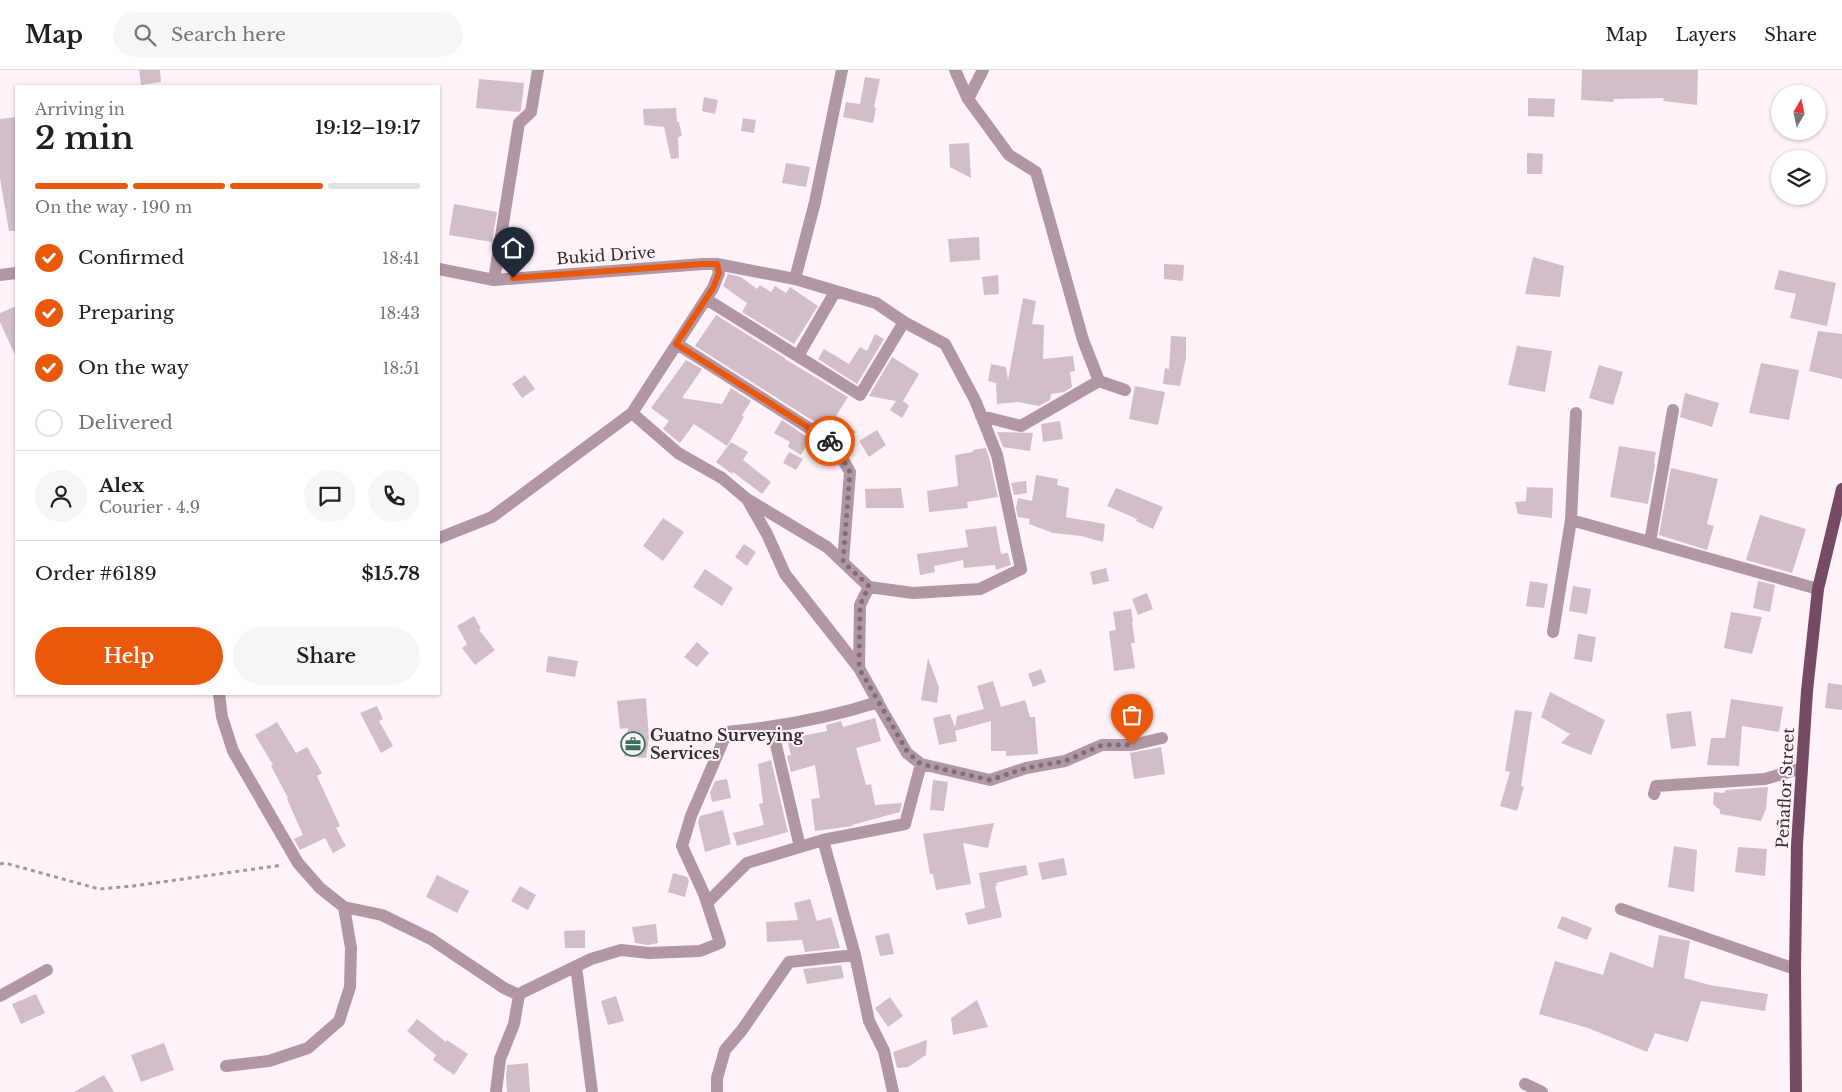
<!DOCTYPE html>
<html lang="en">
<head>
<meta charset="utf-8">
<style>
  :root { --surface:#fff; --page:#f6f6f6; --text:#202124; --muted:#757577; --line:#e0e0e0; --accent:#ea580c }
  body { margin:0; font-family:"Libre Baskerville",serif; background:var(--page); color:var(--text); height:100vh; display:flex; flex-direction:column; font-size:19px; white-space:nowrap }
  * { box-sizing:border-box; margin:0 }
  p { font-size:16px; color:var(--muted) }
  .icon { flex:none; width:28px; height:28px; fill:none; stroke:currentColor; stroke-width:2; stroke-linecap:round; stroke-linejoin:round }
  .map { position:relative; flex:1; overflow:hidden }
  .details { position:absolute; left:15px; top:15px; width:425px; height:610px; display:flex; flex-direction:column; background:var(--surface); border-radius:0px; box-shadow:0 1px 4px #0004 }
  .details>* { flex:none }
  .needle { width:32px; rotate:9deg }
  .fabs { position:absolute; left:1771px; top:15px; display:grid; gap:10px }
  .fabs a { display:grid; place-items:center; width:55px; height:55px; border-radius:50%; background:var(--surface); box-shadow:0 1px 4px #0004; font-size:25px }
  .pin { position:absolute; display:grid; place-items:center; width:42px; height:42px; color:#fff; margin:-51px -21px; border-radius:50% 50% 50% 0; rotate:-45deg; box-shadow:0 0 5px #0007 }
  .pin .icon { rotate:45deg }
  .courier { position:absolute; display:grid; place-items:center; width:50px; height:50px; margin:-25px; border:4px solid #ea580c; border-radius:50%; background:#fff; color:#222; box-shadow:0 1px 6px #0007 }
  .head em { font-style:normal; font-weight:600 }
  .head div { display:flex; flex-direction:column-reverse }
  .head { display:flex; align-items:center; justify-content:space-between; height:85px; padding:0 20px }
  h1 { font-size:32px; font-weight:600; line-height:38px }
  .bar { display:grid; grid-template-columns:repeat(4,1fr); gap:8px 5px; align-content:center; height:60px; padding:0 20px }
  .bar i { height:6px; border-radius:4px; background:var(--line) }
  .bar .current { background:var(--accent) }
  .bar p { grid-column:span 4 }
  .line { display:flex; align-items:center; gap:12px; padding:0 20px; border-top:1px solid var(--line) }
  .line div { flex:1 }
  .round { display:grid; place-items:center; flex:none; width:52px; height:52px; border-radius:26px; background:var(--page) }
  ol { padding:0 20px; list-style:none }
  li { display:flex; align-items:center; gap:15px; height:55px }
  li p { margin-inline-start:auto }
  li .icon { padding:5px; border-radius:50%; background:var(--accent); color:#fff; stroke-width:4 }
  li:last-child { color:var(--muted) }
  li i { width:28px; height:28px; border:2px solid var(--line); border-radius:50% }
  .action { display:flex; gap:10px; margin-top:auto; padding:10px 20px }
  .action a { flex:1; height:58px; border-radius:30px; background:var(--accent); color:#fff; font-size:20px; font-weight:600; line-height:58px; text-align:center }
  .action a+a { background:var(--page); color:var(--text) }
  header { display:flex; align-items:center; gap:30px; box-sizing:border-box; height:70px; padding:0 25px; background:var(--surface); border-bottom:1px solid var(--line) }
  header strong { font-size:24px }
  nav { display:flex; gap:28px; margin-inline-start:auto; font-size:18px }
  .search { width:350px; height:45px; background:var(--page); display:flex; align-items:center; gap:12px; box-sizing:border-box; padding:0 18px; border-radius:28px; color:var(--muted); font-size:19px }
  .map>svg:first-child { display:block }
</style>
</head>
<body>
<header>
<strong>Map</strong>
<div class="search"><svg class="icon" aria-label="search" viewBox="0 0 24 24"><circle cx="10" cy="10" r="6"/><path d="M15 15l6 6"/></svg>Search here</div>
<nav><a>Map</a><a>Layers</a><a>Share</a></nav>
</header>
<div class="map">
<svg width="1842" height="1022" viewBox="0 0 1842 1022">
  <rect width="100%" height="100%" fill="#fff2f9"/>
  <!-- building -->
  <path fill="#d2bec8" d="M139,0H160L161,12L141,15Z
    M1582,0H1698L1697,35L1664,31L1663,28L1614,29L1613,32L1581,30Z
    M865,7L880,9L874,37L876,38L873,53L843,47L846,32L860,34Z
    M479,9L524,13L521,40L519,42L476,38Z
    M704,27L718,30L715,44L702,41Z
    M1528,28L1555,29L1554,47L1528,46Z
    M676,38L677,52H679L682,66L678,67L679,88L671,89L664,57L644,55L643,39Z
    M16,47V161H9L0,108V49Z
    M743,48L756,50L754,63L741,61Z
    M969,73L971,108L950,97L949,74Z
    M1527,83L1543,84L1542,104H1527Z
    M786,93L810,97L806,117L782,113Z
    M454,134L497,142L492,172L449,165Z
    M979,167L980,190L950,192L948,169Z
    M1533,187L1564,196L1560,227L1525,224Z
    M1164,194L1184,195L1183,211L1164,209Z
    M1779,200L1836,213L1827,256L1790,248L1796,224L1774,219Z
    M728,204L741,207L757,219L760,215L771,222L775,216L786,223L790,217L818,236L794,274L742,242L747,233L723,216Z
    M998,205L999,224L984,225L982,207Z
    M1023,228L1036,231L1032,254L1044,255L1043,289L1073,286L1075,301L1070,302L1072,317L1064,322L1051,324L1050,330L1039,336L1018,332L997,334L996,313L988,311L991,294L1006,297L1008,310Z
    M16,236V287L0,252V243Z
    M716,245L785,288V289L848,327L836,346L856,362L848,371L826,355L825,356L819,353L818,354L695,276Z
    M1818,261L1842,264V309L1809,301Z
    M875,264L884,269L857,314L818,289L824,279L849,294L860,277L867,281Z
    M1171,266L1186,267V288L1180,316L1163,314L1165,298L1169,299Z
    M1517,276L1552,281L1545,322L1508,315Z
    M892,287L919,304L903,331L909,336L902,348L890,340L896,331L869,326Z
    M686,290L702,299L682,328L722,334L731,318L751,331L742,345L744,347L727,376L694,354L680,373L663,359L669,351L651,338Z
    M1761,293L1799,300L1789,350L1749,343Z
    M1599,295L1623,302L1613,335L1589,328Z
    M525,305L535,319L522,328L512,314Z
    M1135,316L1165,322L1158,355L1129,349Z
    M1685,323L1719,333L1712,357L1680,347Z
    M782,350L810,369L801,385L788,377L790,372L774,363Z
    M1060,351L1063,369L1043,372L1041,354Z
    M877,360L886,375L869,387L859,371Z
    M997,362L1033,363L1030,381L1003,377Z
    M731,372L748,382L743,390L771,412L762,424L733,402L732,404L716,392Z
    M1619,376L1656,382L1654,393L1655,394L1648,434L1610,427Z
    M986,378L989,387L998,427L967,432L968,438L929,442L927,421L958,416L955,385L973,382V380Z
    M789,382L803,389L796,400L783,393Z
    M1671,398L1718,409L1707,454L1714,456L1707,480L1659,465Z
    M1036,405L1058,409L1057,415L1069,418L1066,447L1105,454L1103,472L1081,466L1053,463L1029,454L1030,449L1018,447L1016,438L1018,428L1032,431Z
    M1026,411L1027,423L1014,425L1011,413Z
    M1527,417L1553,418L1552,448L1518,444L1515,432L1526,431Z
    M901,418L904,438H866L865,419Z
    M1116,418L1163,437L1153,459L1136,451L1137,449L1107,436Z
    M1760,445L1806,459L1792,503L1746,490Z
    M663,448L684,462L663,491L643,476Z
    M996,456L1001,484L1008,483L1011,495L996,500L995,495L964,498L963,490L934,496L935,502L920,505L917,484L968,477L965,460Z
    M744,474L756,482L747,496L735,487Z
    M1106,498L1109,511L1093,515L1090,502Z
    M705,499L733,518L722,536L693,517Z
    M1530,511L1548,514L1544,538L1526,536Z
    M1758,511L1775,515L1770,542L1753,538Z
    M1573,516L1591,519L1587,544L1569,541Z
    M1147,523L1153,539L1138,545L1132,529Z
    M1131,539L1133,552H1132L1135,573H1131L1135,598L1114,601L1109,561L1116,560L1113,542Z
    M1731,542L1762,547L1752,584L1724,578Z
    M474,546L481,559L479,560L495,580L475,595L462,578L467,574L457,556Z
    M1578,564L1596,567L1592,592L1574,589Z
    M697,572L709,583L697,597L684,587Z
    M548,586L578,591L575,607L546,602Z
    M928,588L939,617L937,633L921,630Z
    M1041,599L1046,612L1033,617L1028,604Z
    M993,611L1001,637L1025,630L1030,647H1035L1038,684L1006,686V681H991V651L955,661L957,671L939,675L933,648L950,644L955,657L957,646L984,639L977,616Z
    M1828,613L1842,615V640L1825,638Z
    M1550,622L1605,650L1591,685L1561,673L1570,664L1541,647Z
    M646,628L649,668L646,688L624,686L628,658L620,659L617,631Z
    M1731,629L1783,637L1779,662L1742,656L1739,696L1707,695L1711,668H1725Z
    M1125,631L1147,633L1146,656L1124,655Z
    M377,636L383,649L379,651L393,676L381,683L360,643Z
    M1515,640L1532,642L1521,716L1524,717L1517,741L1500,736L1510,702L1505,701Z
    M1691,641L1696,676L1671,679L1666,644Z
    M875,648L881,671L856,678L866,715L871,714L875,735L902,733L900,742L852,755L853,756L815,761L811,729L820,728L815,695L791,702L787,686L791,685L786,666L801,662L802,666L827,661L826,655L841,651L843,657Z
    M277,652L296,683L307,677L322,703L317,706L340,756L336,758L346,776L333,783L325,768L300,780L294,769L303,765L287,729L288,728L271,696L273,695L255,665Z
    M1161,677L1165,704L1134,709L1130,683Z
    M771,690L788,762L737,776L733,763L764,755L759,734L763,733L758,694Z
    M727,709L731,728L712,732L710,723L715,711Z
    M933,710L948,712L944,741L930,740Z
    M1768,717L1766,739L1761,751L1720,744V740L1713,734L1714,722L1724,723L1726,720Z
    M723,740L731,774L705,782L698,752L700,746Z
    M994,753L988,778L963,773L971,814L936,820L933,804H930L923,764Z
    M1674,776L1697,780L1694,822L1668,817Z
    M1738,777L1767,779L1765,806L1735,802Z
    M1064,788L1067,805L1042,810L1038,793Z
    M1026,795L1028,805L996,813L997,816H995L1002,847L968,855L965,843L985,838L979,803Z
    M673,803L687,807L689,811L685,827L668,822Z
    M437,805L469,821L457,843L426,827Z
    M520,816L536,825L528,840L511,831Z
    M810,829L817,851L831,847L840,878L805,882L802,870L767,872L766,852L798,850L794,833Z
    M1562,846L1592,858L1587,870L1557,858Z
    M656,854L658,873L648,875L635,873L632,857Z
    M585,860V878H565L564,861Z
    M889,863L894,884L880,886L875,866Z
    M1659,865L1690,871L1684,908L1710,915L1768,924L1765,941L1701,931L1688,972L1655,963L1647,982L1588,958L1539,944L1555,891L1603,905L1610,882L1653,898Z
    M841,895L844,908L807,914L803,899Z
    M36,924L45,943L21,954L12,934Z
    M616,926L624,951L608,955L601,931Z
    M890,927L903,946L888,957L875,938Z
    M977,930L988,957L953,965L951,948Z
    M417,949L446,972L447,970L468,984L454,1005L433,990L436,985L407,961Z
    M927,970L926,985L908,997L897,998L893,982Z
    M164,973L174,1000L141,1012L131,985Z
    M528,993L530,1022H507L506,1006L507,995Z
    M104,1005L114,1022H74Z"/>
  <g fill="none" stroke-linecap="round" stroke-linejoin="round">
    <!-- path -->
    <path stroke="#a1979c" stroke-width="3" stroke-dasharray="4 4" stroke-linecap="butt" d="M0,794L5,793L99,819L133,816L283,795"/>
    <!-- minor -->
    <path stroke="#b197a5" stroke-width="12" d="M955,0L968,29
      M983,0L968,29L1009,85L1036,102L1083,270L1099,311L1125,320
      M439,199L494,210L703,194H717L795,209L876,233L904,252L945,274L975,330L997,385L1021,499L980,519L913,523L869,517L827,477L747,429
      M0,205L16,203
      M795,209L815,132L842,0
      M494,210L519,53L531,42L538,0
      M706,229L860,325L904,252
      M677,274L834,374L850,402L843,492
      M798,286L835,222
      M981,346L1021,356L1099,311
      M1571,450L1818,519
      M439,468L492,447L632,343L713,218L719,203L717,194
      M1650,472L1673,340
      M1553,562L1571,450L1576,343
      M859,598L860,535L869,517
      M219,624L222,647L233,681L298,793L320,818L344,837L382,845L431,869L504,918L519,925L514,954L500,989L496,1022
      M875,628L907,683L921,694L990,710L1026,698L1065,691L1102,675H1132L1162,668
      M772,658L800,777
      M1654,724L1656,716L1765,709L1802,698
      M823,770L905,754L921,694
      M707,833L747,793L823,770L855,885L869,951L884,981L893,1022
      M1621,839L1795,899
      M576,896L592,1022
      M519,925L523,922L591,889L621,880L649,883L700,881L720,873L704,824L682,776L691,746L727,662C778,657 829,648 878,632L859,598L785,504L767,464L747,429L722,408L678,383L632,343
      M0,926L47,900
      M226,996L269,991L308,978L339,951L350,917L351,878L344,837
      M1525,1014L1542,1022
      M717,1022V1008L725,980L742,960L789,892L855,885"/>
    <!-- major -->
    <path stroke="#754a62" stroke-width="12" d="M1796,1022L1795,899L1797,775L1807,621L1818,519L1842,419"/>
  </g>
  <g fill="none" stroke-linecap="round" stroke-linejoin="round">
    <!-- done -->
    <path stroke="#7a7176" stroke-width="5" stroke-dasharray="0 9" d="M830,371L834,374L850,402L843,492L869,516L860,535L859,598L908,683L921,694L990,710L1026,698L1065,691L1102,675H1132"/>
    <!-- route -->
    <path stroke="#ea580c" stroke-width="6" d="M513,208L703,194H717L719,203L713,218L676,274L830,371"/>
  </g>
  <!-- icons -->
  <defs>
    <g id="office-ring" transform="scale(1.25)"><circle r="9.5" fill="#fff2f9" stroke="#38725a" stroke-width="1.5"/><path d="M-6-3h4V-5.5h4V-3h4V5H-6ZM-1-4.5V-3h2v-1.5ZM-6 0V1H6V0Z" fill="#38725a"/></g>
  </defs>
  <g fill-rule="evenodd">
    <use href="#office-ring" x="633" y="674"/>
  </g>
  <g text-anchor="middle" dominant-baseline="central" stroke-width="4" stroke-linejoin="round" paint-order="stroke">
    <!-- street labels -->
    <g font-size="16" fill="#332c2f" stroke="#fff2f9">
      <text transform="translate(606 185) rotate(-4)">Bukid Drive</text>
      <text transform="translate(1785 718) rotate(-87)">Peñaflor Street</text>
    </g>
    <!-- poi labels -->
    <g font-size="16" font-weight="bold" fill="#332c2f" stroke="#fff2f9" text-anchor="start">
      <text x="650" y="665">Guatno Surveying<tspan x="650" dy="18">Services</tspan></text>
    </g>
  </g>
</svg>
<div class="fabs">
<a><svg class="needle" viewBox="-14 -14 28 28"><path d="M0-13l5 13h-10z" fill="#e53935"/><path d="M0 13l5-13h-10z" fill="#757577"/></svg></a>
<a><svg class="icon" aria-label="layers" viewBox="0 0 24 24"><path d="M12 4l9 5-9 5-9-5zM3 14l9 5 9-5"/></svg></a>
</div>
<div class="pin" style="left:1132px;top:675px;background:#ea580c"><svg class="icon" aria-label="bag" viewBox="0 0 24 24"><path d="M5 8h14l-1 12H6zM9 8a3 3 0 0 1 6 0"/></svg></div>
<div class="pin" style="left:513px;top:208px;background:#1f2937"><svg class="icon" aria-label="home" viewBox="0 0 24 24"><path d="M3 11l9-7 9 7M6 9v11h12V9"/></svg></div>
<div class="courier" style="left:830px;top:371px"><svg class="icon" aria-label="bike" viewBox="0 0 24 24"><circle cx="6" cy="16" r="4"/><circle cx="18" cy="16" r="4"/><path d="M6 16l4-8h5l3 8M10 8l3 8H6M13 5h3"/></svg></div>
<section class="details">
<div class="head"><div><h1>2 min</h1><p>Arriving in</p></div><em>19:12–19:17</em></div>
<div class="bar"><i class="current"></i><i class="current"></i><i class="current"></i><i></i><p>On the way · 190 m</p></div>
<ol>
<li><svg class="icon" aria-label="check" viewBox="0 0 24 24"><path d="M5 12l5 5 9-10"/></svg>Confirmed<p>18:41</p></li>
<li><svg class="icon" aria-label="check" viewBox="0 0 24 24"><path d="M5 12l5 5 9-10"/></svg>Preparing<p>18:43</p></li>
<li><svg class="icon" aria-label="check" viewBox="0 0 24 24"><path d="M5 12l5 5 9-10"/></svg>On the way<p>18:51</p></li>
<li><i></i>Delivered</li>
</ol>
<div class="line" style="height:90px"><a class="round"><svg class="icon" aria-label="person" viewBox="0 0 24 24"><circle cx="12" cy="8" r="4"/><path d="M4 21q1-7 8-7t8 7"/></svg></a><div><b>Alex</b><p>Courier · 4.9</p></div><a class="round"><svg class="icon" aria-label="chat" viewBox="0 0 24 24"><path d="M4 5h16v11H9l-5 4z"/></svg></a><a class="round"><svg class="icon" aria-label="phone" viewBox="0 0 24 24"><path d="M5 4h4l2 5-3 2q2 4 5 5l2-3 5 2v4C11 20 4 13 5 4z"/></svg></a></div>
<div class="line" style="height:65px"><div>Order #6189</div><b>$15.78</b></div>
<div class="action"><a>Help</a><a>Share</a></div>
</section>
</div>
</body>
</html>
